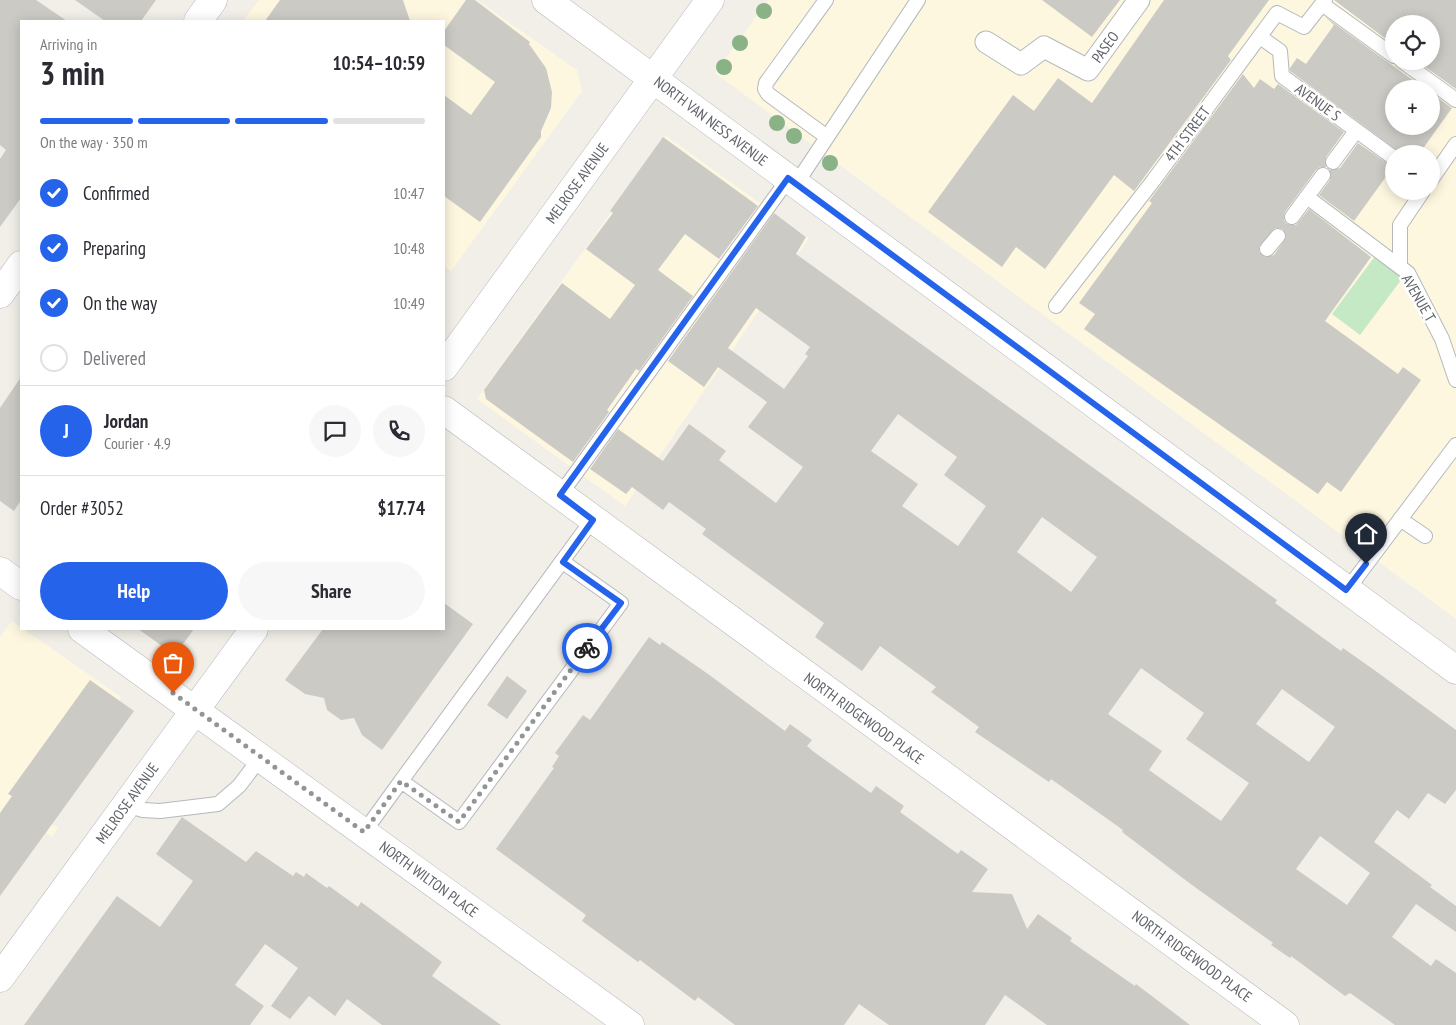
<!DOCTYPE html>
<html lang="en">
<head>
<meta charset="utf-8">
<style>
  :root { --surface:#fff; --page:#f7f7f7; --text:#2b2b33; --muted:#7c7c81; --line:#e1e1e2; --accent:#2563eb }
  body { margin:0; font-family:"PT Sans Narrow",sans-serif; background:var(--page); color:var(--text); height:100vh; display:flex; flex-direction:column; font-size:19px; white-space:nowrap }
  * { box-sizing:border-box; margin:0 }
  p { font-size:16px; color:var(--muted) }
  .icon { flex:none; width:28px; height:28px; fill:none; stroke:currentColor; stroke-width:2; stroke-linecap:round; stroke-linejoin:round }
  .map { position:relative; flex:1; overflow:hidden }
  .sheet { position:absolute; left:20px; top:20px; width:425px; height:610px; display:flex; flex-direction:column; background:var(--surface); border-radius:0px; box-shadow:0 2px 12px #0003 }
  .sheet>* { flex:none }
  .buttons { position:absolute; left:1385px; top:15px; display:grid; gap:10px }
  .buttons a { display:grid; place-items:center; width:55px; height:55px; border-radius:50%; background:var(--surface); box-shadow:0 2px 12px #0003; font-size:25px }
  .pin { position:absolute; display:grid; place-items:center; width:42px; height:42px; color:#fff; margin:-51px -21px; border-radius:50% 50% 50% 0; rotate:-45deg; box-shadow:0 0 5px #0007 }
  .pin .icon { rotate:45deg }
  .courier { position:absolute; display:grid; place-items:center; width:50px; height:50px; margin:-25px; border:4px solid #2563eb; border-radius:50%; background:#fff; color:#222; box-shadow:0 1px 6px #0007 }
  .overview em { font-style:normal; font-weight:700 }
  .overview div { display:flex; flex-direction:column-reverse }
  .overview { display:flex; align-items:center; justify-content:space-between; height:85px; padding:0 20px }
  h1 { font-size:32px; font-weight:700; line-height:38px }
  .bar { display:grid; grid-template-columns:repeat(4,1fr); gap:8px 5px; align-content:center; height:60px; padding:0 20px }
  .bar i { height:6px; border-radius:4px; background:var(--line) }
  .bar .current { background:var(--accent) }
  .bar p { grid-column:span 4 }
  .line { display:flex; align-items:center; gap:12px; padding:0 20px; border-top:1px solid var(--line) }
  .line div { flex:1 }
  .round { display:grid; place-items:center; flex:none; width:52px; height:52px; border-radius:26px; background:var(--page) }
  ol { padding:0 20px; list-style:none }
  li { display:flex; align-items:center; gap:15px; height:55px }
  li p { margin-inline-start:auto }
  li .icon { padding:5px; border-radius:50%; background:var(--accent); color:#fff; stroke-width:4 }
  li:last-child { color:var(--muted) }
  li i { width:28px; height:28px; border:2px solid var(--line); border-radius:50% }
  .cta { display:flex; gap:10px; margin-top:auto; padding:10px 20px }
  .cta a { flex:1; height:58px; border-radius:30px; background:var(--accent); color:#fff; font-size:20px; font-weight:700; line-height:58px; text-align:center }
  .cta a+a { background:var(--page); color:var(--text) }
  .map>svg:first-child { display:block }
</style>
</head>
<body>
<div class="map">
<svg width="1456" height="1025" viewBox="0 0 1456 1025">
  <rect width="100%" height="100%" fill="#f1efe8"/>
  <!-- commercial -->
  <path fill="#fef7e0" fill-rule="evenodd" d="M259,0H477L577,70L582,91L451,271L444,266V21H243Z
    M768,0H1456V619L715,73ZM1394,24H1431V61H1394ZM1394,89H1431V126H1394ZM1394,154H1431V191H1394Z
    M666,136L809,238L625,506L477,399Z
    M12,621L121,697L52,824L58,828L52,837L46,833L0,896V637Z"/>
  <!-- green -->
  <path fill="#c5e8c5" d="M1376,255L1404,276L1360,335L1332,314Z"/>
  <!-- building -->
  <path fill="#cccac5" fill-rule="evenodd" d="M0,0H36L67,21H21V198L0,227V159L6,150L0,145Z
    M75,0H156L141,21H105Z
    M280,0H403L410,21H265Z
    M466,0H475L530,42L529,44L546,68L552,92L551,108L541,131V137L480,222L444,196V95L471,115L495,82L444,45V31Z
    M1042,0H1120L1092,37Z
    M1164,0H1269L1228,56L1231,60L1134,191L1114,175L1045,269L1016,247L1002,267L928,212L1013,95L1034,111L1058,78L1092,103Z
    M1334,0H1456V89L1417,61H1431V24H1394V45Z
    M1324,16L1425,89H1394V126H1431V93L1452,108L1419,154H1402L1290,71V68L1297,58L1306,64L1334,25Z
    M1243,74L1254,88L1260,79L1274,89L1278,84L1344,132L1326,157V167H1320L1316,170L1285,212L1284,220L1287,224L1296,225L1309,209L1371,257L1325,321L1398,374L1403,367L1421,380L1341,492L1327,482L1318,494L1084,329L1095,314L1079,303L1152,203L1149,201ZM1275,228L1283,229L1286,238L1274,255L1265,257L1259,252V247Z
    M663,137L758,206L719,259L685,234L658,270L693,296L639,371L636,369L607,410L609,412L573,462L486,399L484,390L562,283L610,319L635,285L586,249L613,213L610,211Z
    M1358,143L1393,167L1354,221L1319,195L1330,180V170L1340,168Z
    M774,213L806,237L796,254L1277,600L1275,603L1341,651L1343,648L1377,672L1456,730V790L1445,804L1428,793L1409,819L1397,810L1374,842L1432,885L1430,887L1456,906V932L1416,904L1392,937L1431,966L1436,959L1456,973V1025H1395L1350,993L1345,996L1291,956L1290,958L1271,945L1273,943L1192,885L1122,832L1123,830L1051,779L1049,782L975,732L979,727L931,692L936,687L880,646L862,671L815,637L824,623L702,534L706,529L669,502L663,510L632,487L626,494L590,469L618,429L663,461L689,424L726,451L719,460L776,503L803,467L748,427L767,402L718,367L704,387L668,361ZM756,308L810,347L805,354L808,356L784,389L728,348ZM898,414L957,457L944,475L986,506L958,546L902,506L918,484L871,451ZM1042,517L1097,557L1071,592L1017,552ZM1141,668L1204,713L1186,739L1249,783L1221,821L1149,770L1162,751L1108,714ZM1282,689L1335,727L1309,762L1256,724ZM1320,836L1370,873L1347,905L1296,869Z
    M21,377V500L14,511L0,501V408Z
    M444,603L473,624L382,750L362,735L354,718L341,720L327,710L324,698L305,694L285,680L323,629H444Z
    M138,629H194L175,655Z
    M649,637L660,645L662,642L708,674L785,731L790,724L812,740L807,746L814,752L871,793L876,786L904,806L900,812L958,854L961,850L988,869L972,892L1012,894L1027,929L1038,914L1072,938L1070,941L1135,986L1136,984L1190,1025H1047L1005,995L985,1025H889L859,1004L844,1025H735L698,997L695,1001L640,960L638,962L582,921L586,915L496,849L554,768L552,767L559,756L555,753L583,715L590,720Z
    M507,676L527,691L507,719L487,705Z
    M90,680L134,711L0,896V813L12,796L8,794Z
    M182,817L246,862L256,851L293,876L296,872L304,877L306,873L327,888L329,886L358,907L361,902L442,962L432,976L501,1025H382L347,999L335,1016L309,996L290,1019L271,1006L298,968L265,944L235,985L264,1006L250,1025H24L117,896L160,927L193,881L156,854Z"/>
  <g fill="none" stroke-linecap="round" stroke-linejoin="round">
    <!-- service casing -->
    <g stroke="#b5b8bc" stroke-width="16">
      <path id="service" d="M826,0L766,83L765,89L768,94L827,137
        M1322,4L1394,56
        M1260,37L1280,51L1282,76L1394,158
        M1402,61L1456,100
        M1333,162L1356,131
        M1431,180L1456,144
        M796,184L918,0
        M1423,191L1400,225V267L1408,273L1442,339L1456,380
        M1307,197L1400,267
        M1292,217L1323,175
        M1267,249L1278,236
        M1056,306L1153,181L1277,13L1304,27L1325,0
        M560,495L789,178
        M1400,519L1425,536
        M563,562L621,603L459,822L401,781L593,519
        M1347,590L1456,445
        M126,805L143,810L160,811L218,804L239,786L261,757
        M364,832L401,781"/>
    </g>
    <!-- pedestrian casing -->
    <g stroke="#b5b8bc" stroke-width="23">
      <path id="pedestrian" d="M986,42L1021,64L1044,47L1088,70L1139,0"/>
    </g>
    <!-- minor casing -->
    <g stroke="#b5b8bc" stroke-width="29">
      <path id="minor" d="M198,21L213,0
        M0,294L21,265
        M444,410L1285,1025"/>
    </g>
    <!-- tertiary casing -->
    <g stroke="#b5b8bc" stroke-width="29">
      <path id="tertiary" d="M546,0L1456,670"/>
    </g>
    <!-- secondary casing -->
    <g stroke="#b6babf" stroke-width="29">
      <path id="secondary" d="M444,367L710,0
        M0,571L21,586
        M82,629L630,1025
        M0,978L254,629"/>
    </g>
    <!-- service -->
    <use href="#service" stroke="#fff" stroke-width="14"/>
    <!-- pedestrian -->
    <use href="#pedestrian" stroke="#fff" stroke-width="21"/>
    <!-- minor -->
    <use href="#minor" stroke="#fff" stroke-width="28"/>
    <!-- tertiary -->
    <use href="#tertiary" stroke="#fff" stroke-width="28"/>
    <!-- secondary -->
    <use href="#secondary" stroke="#fff" stroke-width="28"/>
  </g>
  <!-- trees -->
  <g fill="#89b387">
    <circle cx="764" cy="11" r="8"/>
    <circle cx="740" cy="43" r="8"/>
    <circle cx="724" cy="67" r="8"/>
    <circle cx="777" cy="123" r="8"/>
    <circle cx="794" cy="136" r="8"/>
    <circle cx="830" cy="163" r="8"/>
  </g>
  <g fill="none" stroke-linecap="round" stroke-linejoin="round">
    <!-- done -->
    <path stroke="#929495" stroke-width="5" stroke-dasharray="0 9" d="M173,693L364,832L401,781L459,822L587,648"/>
    <!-- route -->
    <path stroke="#2563eb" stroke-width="6" d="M587,648L621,603L563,562L593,520L560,495L788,178L1346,590L1366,564"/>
  </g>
  <g text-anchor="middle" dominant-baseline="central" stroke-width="5" stroke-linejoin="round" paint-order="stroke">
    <!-- street labels -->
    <g font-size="15" fill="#5f6368" stroke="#fff">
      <text transform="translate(1105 47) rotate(-54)">PASEO</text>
      <text transform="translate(1318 102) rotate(36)">AVENUE S</text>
      <text transform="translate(711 121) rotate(37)">NORTH VAN NESS AVENUE</text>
      <text transform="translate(1187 134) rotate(-53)">4TH STREET</text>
      <text transform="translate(577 183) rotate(-54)">MELROSE AVENUE</text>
      <text transform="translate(1419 298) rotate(60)">AVENUE T</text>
      <text transform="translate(864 718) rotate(36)">NORTH RIDGEWOOD PLACE</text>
      <text transform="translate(127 803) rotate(-54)">MELROSE AVENUE</text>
      <text transform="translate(429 879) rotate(36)">NORTH WILTON PLACE</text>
      <text transform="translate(1192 956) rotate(36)">NORTH RIDGEWOOD PLACE</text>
    </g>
  </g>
</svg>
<div class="buttons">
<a><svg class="icon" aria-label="locate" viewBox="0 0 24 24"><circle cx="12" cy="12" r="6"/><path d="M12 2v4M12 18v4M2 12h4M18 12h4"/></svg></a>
<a>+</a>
<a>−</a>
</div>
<div class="pin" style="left:173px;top:693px;background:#ea580c"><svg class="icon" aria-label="bag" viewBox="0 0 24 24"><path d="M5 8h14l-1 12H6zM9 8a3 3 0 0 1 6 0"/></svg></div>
<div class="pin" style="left:1366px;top:564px;background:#1f2937"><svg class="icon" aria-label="home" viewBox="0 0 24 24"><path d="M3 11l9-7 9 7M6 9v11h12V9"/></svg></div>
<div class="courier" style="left:587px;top:648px"><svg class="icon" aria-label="bike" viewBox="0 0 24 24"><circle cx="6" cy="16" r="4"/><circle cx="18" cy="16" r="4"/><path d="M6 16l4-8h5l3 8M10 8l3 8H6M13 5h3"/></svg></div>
<section class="sheet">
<div class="overview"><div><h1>3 min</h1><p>Arriving in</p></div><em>10:54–10:59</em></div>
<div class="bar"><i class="current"></i><i class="current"></i><i class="current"></i><i></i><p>On the way · 350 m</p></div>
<ol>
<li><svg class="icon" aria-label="check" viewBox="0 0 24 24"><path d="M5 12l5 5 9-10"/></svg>Confirmed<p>10:47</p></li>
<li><svg class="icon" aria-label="check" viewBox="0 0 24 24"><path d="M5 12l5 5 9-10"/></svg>Preparing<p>10:48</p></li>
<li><svg class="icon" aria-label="check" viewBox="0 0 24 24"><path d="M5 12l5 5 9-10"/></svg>On the way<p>10:49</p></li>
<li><i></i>Delivered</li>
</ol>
<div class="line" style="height:90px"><b class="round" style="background:var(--accent);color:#fff">J</b><div><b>Jordan</b><p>Courier · 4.9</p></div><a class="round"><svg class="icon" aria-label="chat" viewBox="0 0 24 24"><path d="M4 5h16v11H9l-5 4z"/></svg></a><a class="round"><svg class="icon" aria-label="phone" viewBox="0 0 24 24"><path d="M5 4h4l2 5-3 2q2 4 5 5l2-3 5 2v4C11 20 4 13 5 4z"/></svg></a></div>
<div class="line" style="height:65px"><div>Order #3052</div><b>$17.74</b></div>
<div class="cta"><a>Help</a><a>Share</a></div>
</section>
</div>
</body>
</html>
